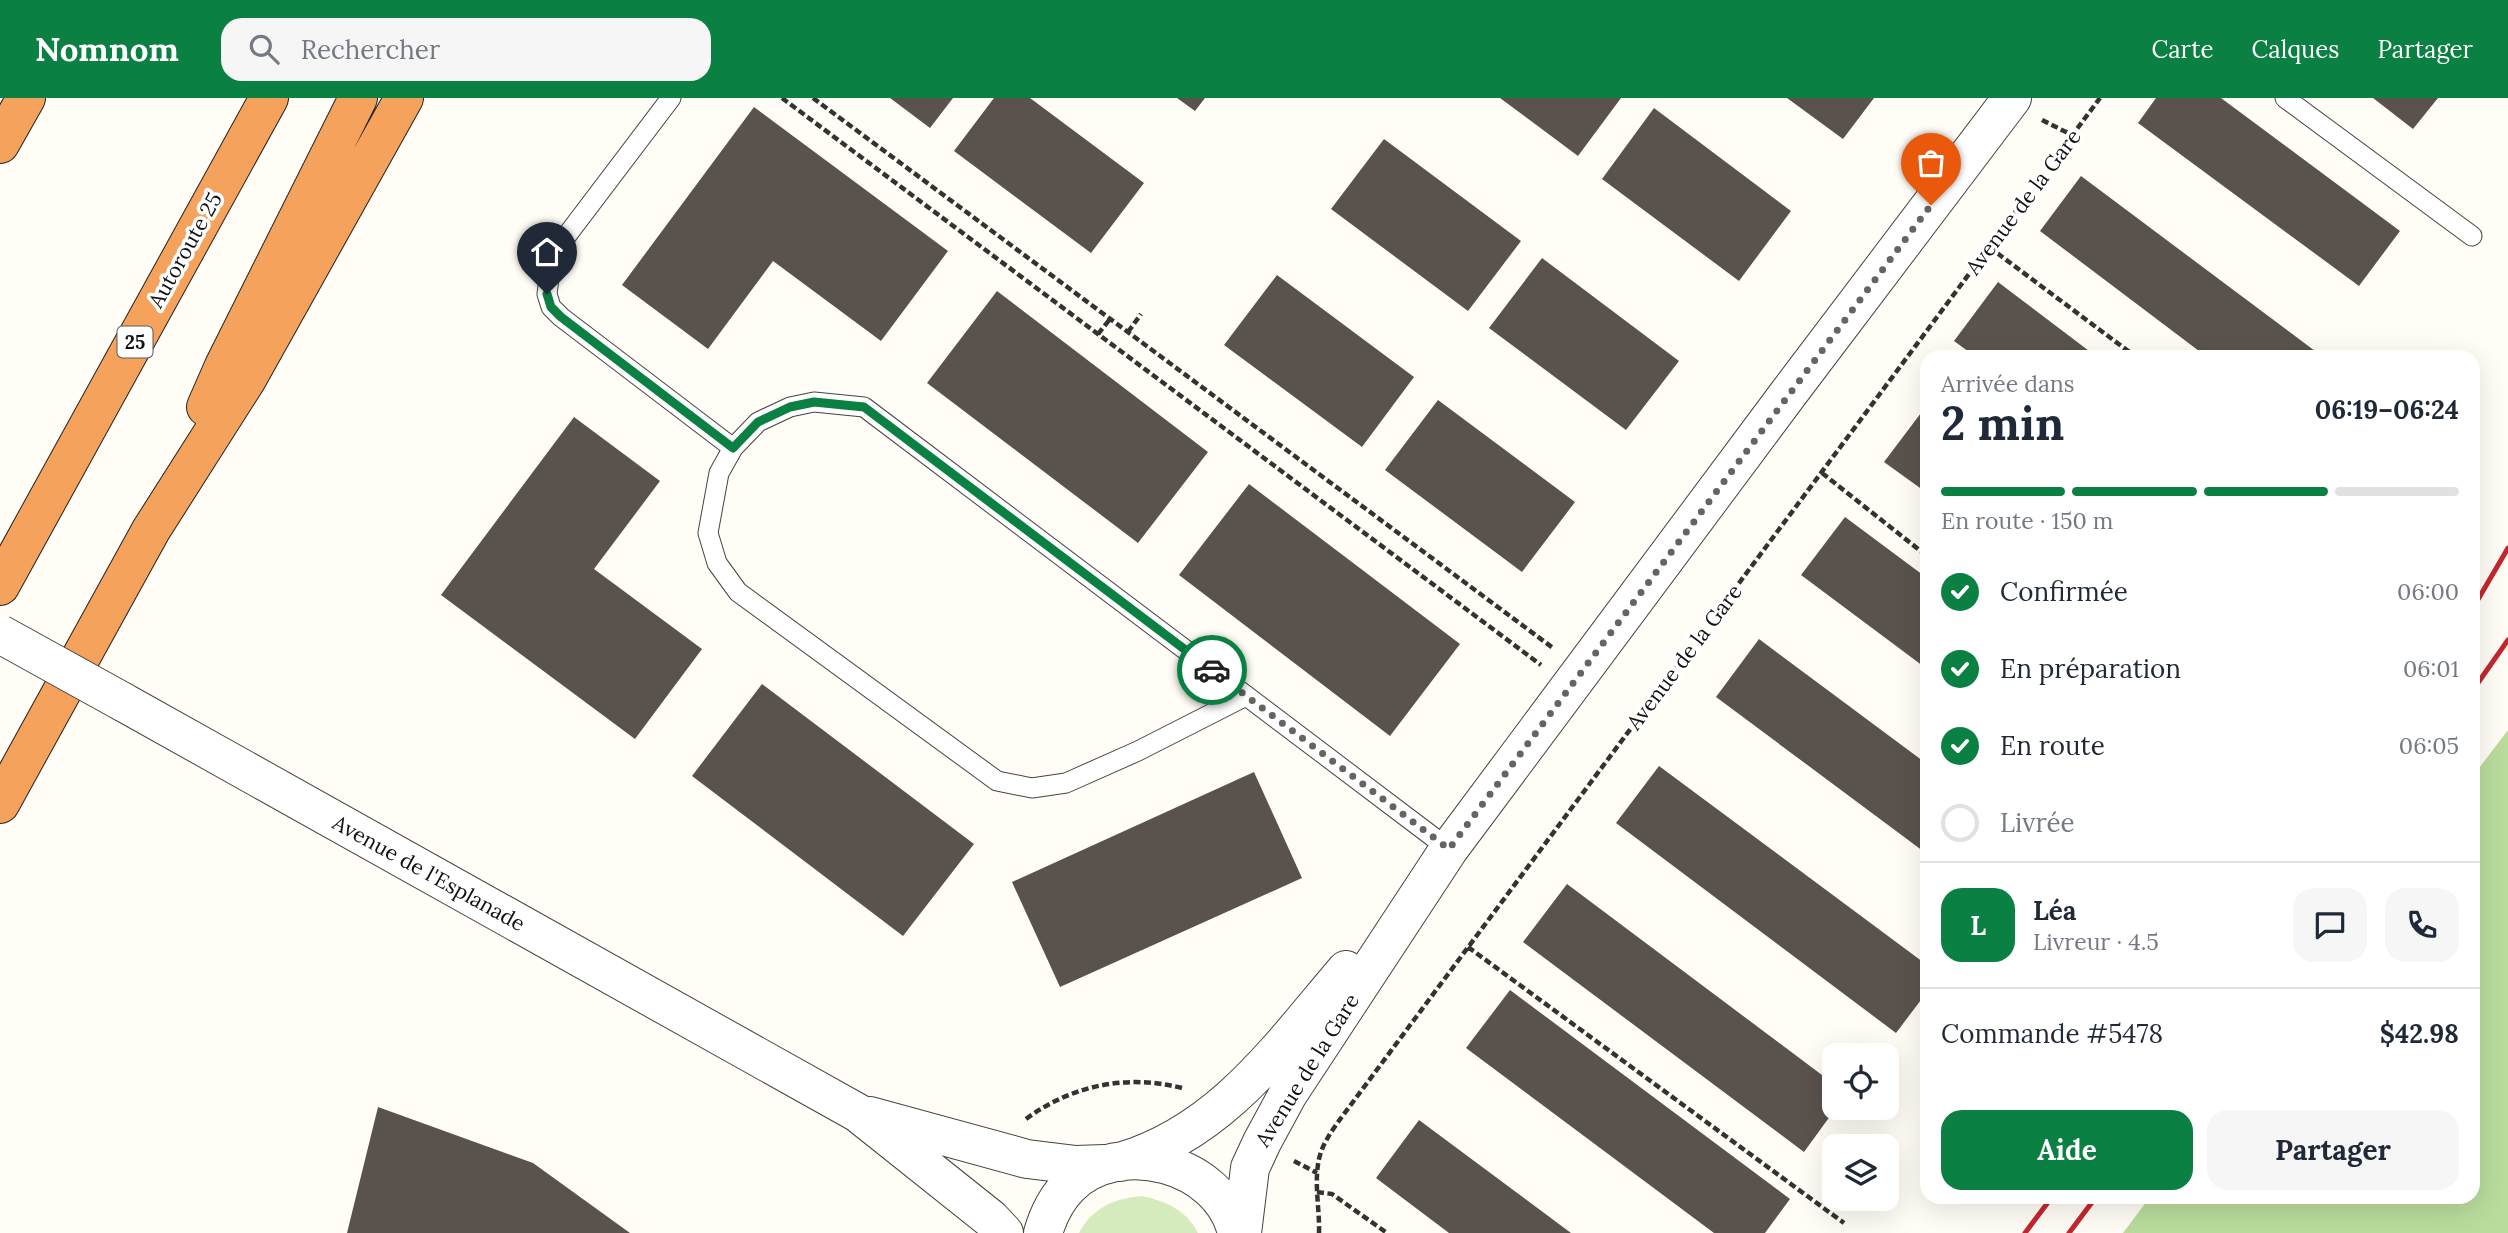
<!DOCTYPE html>
<html lang="fr">
<head>
<meta charset="utf-8">
<style>
  :root { --surface:#fff; --page:#f6f6f7; --text:#1f2937; --muted:#747a83; --line:#e0e1e3; --accent:#0b8043 }
  body { margin:0; font-family:Lora,serif; background:var(--page); color:var(--text); height:100vh; display:flex; flex-direction:column; font-size:26px; white-space:nowrap }
  * { box-sizing:border-box; margin:0 }
  p { font-size:23px; color:var(--muted) }
  .icon { flex:none; width:38px; height:38px; fill:none; stroke:currentColor; stroke-width:2; stroke-linecap:round; stroke-linejoin:round }
  .map { position:relative; flex:1; overflow:hidden }
  .panel { position:absolute; left:1920px; top:252px; width:560px; height:854px; display:flex; flex-direction:column; background:var(--surface); border-radius:21px; box-shadow:0 7px 28px #0002 }
  .panel>* { flex:none }
  .fabs { position:absolute; left:1822px; top:945px; display:grid; gap:14px }
  .fabs a { display:grid; place-items:center; width:77px; height:77px; border-radius:14px; background:var(--surface); box-shadow:0 7px 28px #0002; font-size:35px }
  .pin { position:absolute; display:grid; place-items:center; width:60px; height:60px; color:#fff; margin:-72px -30px; border-radius:50% 50% 50% 0; rotate:-45deg; box-shadow:0 0 7px #0007 }
  .pin .icon { rotate:45deg }
  .courier { position:absolute; display:grid; place-items:center; width:70px; height:70px; margin:-35px; border:5px solid #0b8043; border-radius:50%; background:#fff; color:#222; box-shadow:0 2px 9px #0007 }
  .summary em { font-style:normal; font-weight:700 }
  .summary div { display:flex; flex-direction:column-reverse }
  .summary { display:flex; align-items:center; justify-content:space-between; height:119px; padding:0 21px }
  h1 { font-size:46px; font-weight:700; line-height:52px }
  .bar { display:grid; grid-template-columns:repeat(4,1fr); gap:10px 7px; align-content:center; height:84px; padding:0 21px }
  .bar i { height:9px; border-radius:5px; background:var(--line) }
  .bar .on { background:var(--accent) }
  .bar p { grid-column:span 4 }
  .line { display:flex; align-items:center; gap:18px; padding:0 21px; border-top:2px solid var(--line) }
  .line div { flex:1 }
  .round { display:grid; place-items:center; flex:none; width:74px; height:74px; border-radius:21px; background:var(--page) }
  ol { padding:0 21px; list-style:none }
  li { display:flex; align-items:center; gap:21px; height:77px }
  li p { margin-inline-start:auto }
  li .icon { padding:7px; border-radius:50%; background:var(--accent); color:#fff; stroke-width:4 }
  li:last-child { color:var(--muted) }
  li i { width:38px; height:38px; border:4px solid var(--line); border-radius:50% }
  .cta { display:flex; gap:14px; margin-top:auto; padding:14px 21px }
  .cta a { flex:1; height:80px; border-radius:21px; background:var(--accent); color:#fff; font-size:28px; font-weight:700; line-height:80px; text-align:center }
  .cta a+a { background:var(--page); color:var(--text) }
  header { display:flex; align-items:center; gap:42px; box-sizing:border-box; height:98px; padding:0 35px; background:var(--accent); color:#fff }
  header strong { font-size:33px }
  nav { display:flex; gap:38px; margin-inline-start:auto; font-size:24px }
  .search { width:490px; height:63px; background:var(--page); display:flex; align-items:center; gap:18px; box-sizing:border-box; padding:0 24px; border-radius:21px; color:var(--muted); font-size:26px }
  .map>svg:first-child { display:block }
</style>
</head>
<body>
<header>
<strong>Nomnom</strong>
<div class="search"><svg class="icon" aria-label="search" viewBox="0 0 24 24"><circle cx="10" cy="10" r="6"/><path d="M15 15l6 6"/></svg>Rechercher</div>
<nav><a>Carte</a><a>Calques</a><a>Partager</a></nav>
</header>
<div class="map">
<svg width="2508" height="1135" viewBox="0 0 2508 1135">
  <rect width="100%" height="100%" fill="#fffdf5"/>
  <!-- green -->
  <path fill="#d5ebbd" d="M1143,1098C1167,1104 1186,1112 1198,1135H1079C1093,1109 1115,1100 1143,1098Z"/>
  <!-- forest -->
  <path fill="#b9dc9c" d="M2508,632V1135H2123L2150,1099H2473V678Z"/>
  <!-- building -->
  <path fill="#5a524d" d="M890,0H953L930,30Z
    M994,0H1030L1144,85L1091,155L954,53Z
    M1177,0H1205L1195,13Z
    M1500,0H1621L1578,58Z
    M1787,0H1874L1843,41Z
    M2156,0H2221L2400,133L2359,188L2138,25Z
    M2373,0H2438L2413,31Z
    M754,9L948,153L881,243L773,163L708,251L622,187Z
    M1654,10L1791,113L1739,183L1602,81Z
    M1384,41L1521,143L1468,213L1331,111Z
    M2081,78L2323,259H2207L2040,133Z
    M1542,160L1679,263L1626,332L1489,230Z
    M1277,177L1414,279L1362,349L1224,247Z
    M1998,184L2097,259H1976L1954,243Z
    M997,193L1208,354L1138,445L927,285Z
    M1438,302L1575,404L1522,474L1385,372Z
    M1927,307V395L1884,364Z
    M574,319L660,383L594,471L702,551L635,641L441,497Z
    M1249,386L1460,546L1390,638L1179,477Z
    M1845,419L1927,480V571L1801,477Z
    M1759,541L1927,666V756L1716,599Z
    M762,586L974,746L903,838L692,678Z
    M1659,668L1927,867V894L1896,935L1616,725Z
    M1254,674L1302,780L1060,889L1012,784Z
    M1567,786L1834,986V1010H1836L1804,1054L1523,844Z
    M1510,892L1790,1101L1765,1135H1714L1466,950Z
    M378,1009L533,1065L630,1135H347Z
    M1419,1022L1571,1135H1449L1376,1080Z"/>
  <g fill="none" stroke-linecap="round" stroke-linejoin="round">
    <!-- service casing -->
    <g stroke="#444" stroke-width="21">
      <path id="service" d="M671,0L552,157L547,196L551,209L561,219L733,350
        M2285,0L2472,138
        M1246,598L1138,653L1066,685L1032,690L997,683L738,494L717,465L708,435L719,375L733,350L758,324L790,309L814,304L864,309L1449,751"/>
    </g>
    <!-- tertiary casing -->
    <g stroke="#444" stroke-width="40">
      <path id="tertiary" d="M123,604L858,1015L991,1121L1004,1135
        M870,1018L1027,1061L1076,1067L1105,1066
        M1120,1064C1222,1034 1280,949 1346,872
        M1043,1135C1048,1118 1056,1101 1069,1088C1119,1038 1221,1065 1237,1135
        M1242,1135L1250,1070L1262,1044L1288,996L1449,751L1788,296L2012,0"/>
    </g>
    <!-- motorway casing -->
    <g stroke="#222" stroke-width="40">
      <path id="motorway" d="M0,46L26,0
        M206,309L224,268L358,0
        M0,488L269,0
        M0,706L151,432L247,281L404,0"/>
    </g>
    <!-- path -->
    <path stroke="#333" stroke-width="4.5" stroke-dasharray="7 3.5" stroke-linecap="butt" d="M782,0L1541,567
      M813,0L1553,550
      M2042,22L2072,37
      M1989,149L2136,259
      M1128,234L1141,216
      M1098,236L1110,221
      M1822,375L1927,458
      M1468,849L1844,1125
      M1026,1021C1072,987 1127,976 1182,990
      M1294,1063L1317,1075
      M1317,1094L1332,1096L1387,1135
      M1319,1135C1320,1105 1310,1070 1326,1043C1330,1035 1336,1027 1341,1020L2100,0"/>
    <!-- service -->
    <use href="#service" stroke="#fff" stroke-width="19"/>
    <!-- tertiary -->
    <use href="#tertiary" stroke="#fff" stroke-width="38"/>
    <!-- motorway -->
    <use href="#motorway" stroke="#f5a25d" stroke-width="38"/>
    <!-- rail -->
    <path stroke="#c4262e" stroke-width="5" d="M2473,510L2508,450
      M2473,592L2508,542
      M2025,1135L2052,1099
      M2069,1135L2096,1099"/>
    <!-- tertiary-bridge casing -->
    <g stroke="#444" stroke-width="40" stroke-linecap="butt">
      <path id="tertiary-bridge" d="M0,536L123,604"/>
    </g>
    <!-- tertiary-bridge -->
    <use href="#tertiary-bridge" stroke="#fff" stroke-width="38"/>
  </g>
  <g fill="none" stroke-linecap="round" stroke-linejoin="round">
    <!-- done -->
    <path stroke="#646461" stroke-width="7" stroke-dasharray="0 12.6" d="M1212,572L1449,751L1931,107"/>
    <!-- route -->
    <path stroke="#0b8043" stroke-width="9" d="M547,196L551,209L561,219L733,350L758,324L790,309L814,304L864,309L1212,572"/>
  </g>
  <g text-anchor="middle" dominant-baseline="central" stroke-width="7" stroke-linejoin="round" paint-order="stroke">
    <!-- shield labels -->
    <rect fill="#fff" stroke="#585858" stroke-width="2" x="117.5" y="228.5" width="35" height="31" rx="5"/>
    <g font-size="19" font-weight="bold" fill="#111">
      <text x="135" y="244">25</text>
    </g>
    <!-- street labels -->
    <g font-size="21" fill="#111" stroke="#fff">
      <text transform="translate(2023 104) rotate(-53)">Avenue de la Gare</text>
      <text transform="translate(185 152) rotate(-61)">Autoroute 25</text>
      <text transform="translate(1684 559) rotate(-53)">Avenue de la Gare</text>
      <text transform="translate(429 775) rotate(29)">Avenue de l'Esplanade</text>
      <text transform="translate(1307 972) rotate(-58)">Avenue de la Gare</text>
    </g>
  </g>
</svg>
<div class="fabs">
<a><svg class="icon" aria-label="locate" viewBox="0 0 24 24"><circle cx="12" cy="12" r="6"/><path d="M12 2v4M12 18v4M2 12h4M18 12h4"/></svg></a>
<a><svg class="icon" aria-label="layers" viewBox="0 0 24 24"><path d="M12 4l9 5-9 5-9-5zM3 14l9 5 9-5"/></svg></a>
</div>
<div class="pin" style="left:1931px;top:107px;background:#ea580c"><svg class="icon" aria-label="bag" viewBox="0 0 24 24"><path d="M5 8h14l-1 12H6zM9 8a3 3 0 0 1 6 0"/></svg></div>
<div class="pin" style="left:547px;top:196px;background:#1f2937"><svg class="icon" aria-label="home" viewBox="0 0 24 24"><path d="M3 11l9-7 9 7M6 9v11h12V9"/></svg></div>
<div class="courier" style="left:1212px;top:572px"><svg class="icon" aria-label="car" viewBox="0 0 24 24"><path d="M5 17H2v-5l4-1 3-4h7l3 4 3 1v5h-3M9 17h6M6 11h13"/><circle cx="7" cy="17" r="2"/><circle cx="17" cy="17" r="2"/></svg></div>
<section class="panel">
<div class="summary"><div><h1>2 min</h1><p>Arrivée dans</p></div><em>06:19–06:24</em></div>
<div class="bar"><i class="on"></i><i class="on"></i><i class="on"></i><i></i><p>En route · 150 m</p></div>
<ol>
<li><svg class="icon" aria-label="check" viewBox="0 0 24 24"><path d="M5 12l5 5 9-10"/></svg>Confirmée<p>06:00</p></li>
<li><svg class="icon" aria-label="check" viewBox="0 0 24 24"><path d="M5 12l5 5 9-10"/></svg>En préparation<p>06:01</p></li>
<li><svg class="icon" aria-label="check" viewBox="0 0 24 24"><path d="M5 12l5 5 9-10"/></svg>En route<p>06:05</p></li>
<li><i></i>Livrée</li>
</ol>
<div class="line" style="height:126px"><b class="round" style="background:var(--accent);color:#fff">L</b><div><b>Léa</b><p>Livreur · 4.5</p></div><a class="round"><svg class="icon" aria-label="chat" viewBox="0 0 24 24"><path d="M4 5h16v11H9l-5 4z"/></svg></a><a class="round"><svg class="icon" aria-label="phone" viewBox="0 0 24 24"><path d="M5 4h4l2 5-3 2q2 4 5 5l2-3 5 2v4C11 20 4 13 5 4z"/></svg></a></div>
<div class="line" style="height:91px"><div>Commande #5478</div><b>$42.98</b></div>
<div class="cta"><a>Aide</a><a>Partager</a></div>
</section>
</div>
</body>
</html>
